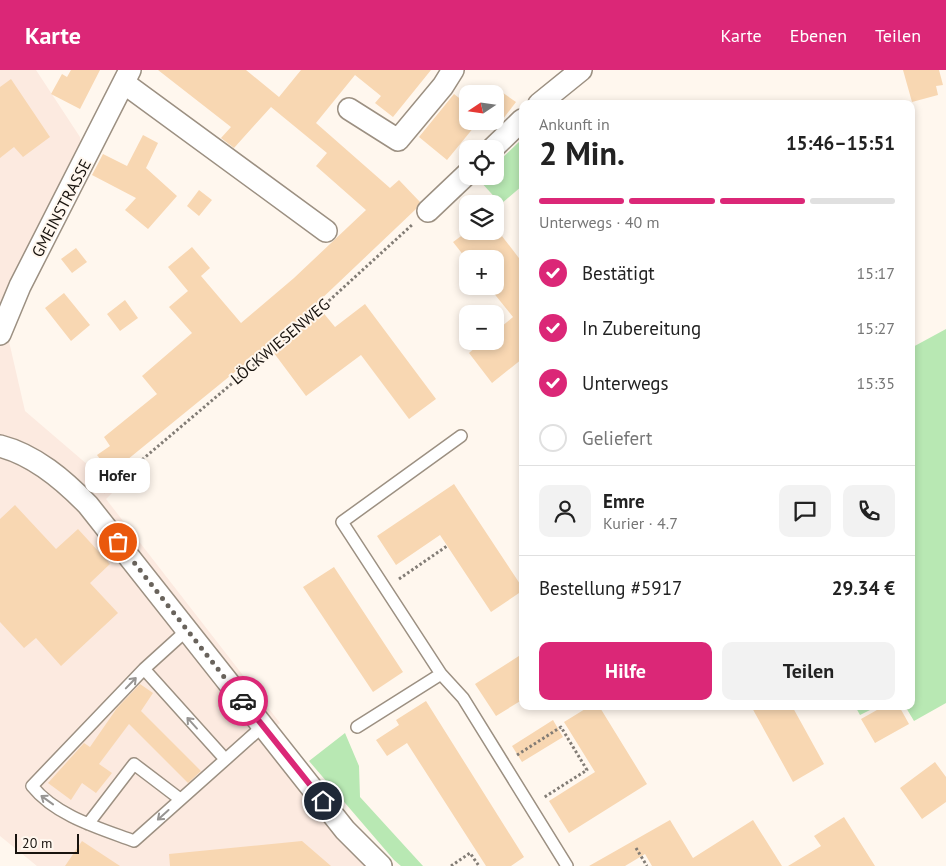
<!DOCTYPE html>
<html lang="de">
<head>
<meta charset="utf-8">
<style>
  :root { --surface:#fff; --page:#f2f2f2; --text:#222; --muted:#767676; --line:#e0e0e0; --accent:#db2777 }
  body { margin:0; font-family:"PT Sans",sans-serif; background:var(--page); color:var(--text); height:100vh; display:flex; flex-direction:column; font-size:19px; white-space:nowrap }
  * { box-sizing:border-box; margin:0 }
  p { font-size:16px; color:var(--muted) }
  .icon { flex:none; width:28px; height:28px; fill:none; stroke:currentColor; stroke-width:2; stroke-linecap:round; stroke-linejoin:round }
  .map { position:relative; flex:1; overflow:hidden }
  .details { position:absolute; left:519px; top:30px; width:396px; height:610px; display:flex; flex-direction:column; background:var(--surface); border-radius:10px; box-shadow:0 2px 8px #0003 }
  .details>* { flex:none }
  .needle { width:32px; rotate:257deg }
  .controls { position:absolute; left:459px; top:15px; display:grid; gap:10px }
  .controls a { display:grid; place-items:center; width:45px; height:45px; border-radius:10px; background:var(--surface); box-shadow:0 2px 8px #0003; font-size:25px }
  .scale { position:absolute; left:15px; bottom:12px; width:64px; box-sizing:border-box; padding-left:5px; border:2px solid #18130e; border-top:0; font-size:14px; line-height:18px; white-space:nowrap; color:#18130e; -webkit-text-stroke:4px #fff7ee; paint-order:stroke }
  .pin { position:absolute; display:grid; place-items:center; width:42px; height:42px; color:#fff; margin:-21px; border:2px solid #fff; border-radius:50%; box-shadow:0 1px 5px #0007 }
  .courier { position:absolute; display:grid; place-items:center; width:50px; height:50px; margin:-25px; border:4px solid #db2777; border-radius:50%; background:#fff; color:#222; box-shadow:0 1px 6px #0007 }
  .bubble { position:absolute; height:35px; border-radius:10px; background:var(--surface); box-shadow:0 2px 8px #0003; font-size:16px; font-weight:700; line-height:35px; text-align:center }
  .overview em { font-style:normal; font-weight:700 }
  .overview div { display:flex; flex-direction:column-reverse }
  .overview { display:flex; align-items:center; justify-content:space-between; height:85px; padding:0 20px }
  h1 { font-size:32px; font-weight:700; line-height:38px }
  .bar { display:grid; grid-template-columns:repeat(4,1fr); gap:8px 5px; align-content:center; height:60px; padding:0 20px }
  .bar i { height:6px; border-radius:4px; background:var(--line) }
  .bar .on { background:var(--accent) }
  .bar p { grid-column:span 4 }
  .line { display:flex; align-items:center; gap:12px; padding:0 20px; border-top:1px solid var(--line) }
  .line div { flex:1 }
  .round { display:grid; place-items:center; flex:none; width:52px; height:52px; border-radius:10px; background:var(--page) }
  ol { padding:0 20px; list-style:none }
  li { display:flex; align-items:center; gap:15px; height:55px }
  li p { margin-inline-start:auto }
  li .icon { padding:5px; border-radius:50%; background:var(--accent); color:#fff; stroke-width:4 }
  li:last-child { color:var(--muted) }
  li i { width:28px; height:28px; border:2px solid var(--line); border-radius:50% }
  .action { display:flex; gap:10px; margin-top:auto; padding:10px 20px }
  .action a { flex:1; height:58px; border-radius:10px; background:var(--accent); color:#fff; font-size:20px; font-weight:700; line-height:58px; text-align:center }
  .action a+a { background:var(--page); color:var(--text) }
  header { display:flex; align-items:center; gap:30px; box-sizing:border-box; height:70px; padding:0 25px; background:var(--accent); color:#fff }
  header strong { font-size:24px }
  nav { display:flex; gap:28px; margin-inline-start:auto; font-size:18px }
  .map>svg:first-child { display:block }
</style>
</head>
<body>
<header>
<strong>Karte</strong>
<nav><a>Karte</a><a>Ebenen</a><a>Teilen</a></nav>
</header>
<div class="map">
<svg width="946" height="796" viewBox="0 0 946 796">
  <rect width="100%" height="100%" fill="#fff7ee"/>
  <!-- commercial -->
  <path fill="#fceae0" d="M0,0H36L80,67L84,94L5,254L25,341L116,419L106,429L280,653L260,667L367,796H37L0,766Z"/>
  <!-- green -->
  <path fill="#b8e8b3" d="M521,70L522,116L501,134L479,110L483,106H495V95Z
    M946,259V633L914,651L905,636H911V278Z
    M855,636H878L860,645Z
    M345,663L359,696L360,727L423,796H401L394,790L309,691Z"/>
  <!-- building -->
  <path fill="#f8d7b2" d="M71,0H100L80,39L51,24L62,4L67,7Z
    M158,0H246L279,27L301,0H431L393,47L375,33L381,26L355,5L316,53L390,118L399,110L420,132L416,139L316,234L335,257L365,234L436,329L409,349L361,285L306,326L268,275L111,403L97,385L110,376L104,367L157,324L142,306L192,263L169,237L188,221L168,197L192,177L210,198L201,206L241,253L294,208L366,140L316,96L327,83L271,37L234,78L221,68L231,57Z
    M903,0H939L943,15L936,16L938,25L912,32Z
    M11,9L50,67L23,87L14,77L0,88V17Z
    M496,18L516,32L503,49L495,43V24H492Z
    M454,24L468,35V51H479L447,90L419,67Z
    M143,65L158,73L146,98L177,126L148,159L125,140L136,128L92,105L103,84L127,96Z
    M199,120L212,130L199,146L187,136Z
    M495,157L522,192V289L492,313L469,283L483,271H495V262L513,247L488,216H495V189H468V191L453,172L468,161H495Z
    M76,178L87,192L72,203L61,189Z
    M64,223L90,255L71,271L45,238Z
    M125,230L138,248L120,261L107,244Z
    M454,414L522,517V521L491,542L440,465L396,495L377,466Z
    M15,435L56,479L78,459L110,494L90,513L118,543L61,596L36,568L24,578L0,552V449Z
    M334,497L403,602L373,622L303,517Z
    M522,584V630L496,646L475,614Z
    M140,614L153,623L141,641L201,701L188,713L129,654L99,694L112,703L96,723L82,713L71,730L48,713L84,673L90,677L117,638Z
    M426,631L524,787L511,796H486L407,673L387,686L376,670L399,655L396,650Z
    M590,636H599L647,714L569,763L549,731L595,702L564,652Z
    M751,636H792L824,694L793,712Z
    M884,636H899L909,654L875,673L861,649Z
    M553,650L563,667L522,692L512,676Z
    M935,692L946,707V732L922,749L900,718Z
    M844,747L875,796H788L821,776L814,766Z
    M670,750L693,788L753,750L782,796H652L645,784L625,796H589Z
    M82,771L120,796H65Z
    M302,771L331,796H170L169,784Z"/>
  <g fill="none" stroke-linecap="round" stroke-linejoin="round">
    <!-- lane casing -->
    <g stroke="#9c9082" stroke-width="14">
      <path id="lane" d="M187,560L144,599L225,689
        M144,599L32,716C56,746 99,758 134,771L263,656
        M441,604L342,452L461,366
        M357,657L441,604L463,628L567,796
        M88,754L134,694L180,729"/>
    </g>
    <!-- street casing -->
    <g stroke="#9c9082" stroke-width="24">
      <path id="street" d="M124,13L326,161
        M539,34L581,0
        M349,39L398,70L443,16L453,0
        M492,79L522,50
        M428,141L468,103
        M0,264L20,216L130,0
        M0,376C35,385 64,410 88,435L345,760L381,796"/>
    </g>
    <!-- path -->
    <path stroke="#827c75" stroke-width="3" stroke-dasharray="2.5 2.5" stroke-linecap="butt" d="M104,422L321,238L413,154
      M399,509L447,476
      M517,685L561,657L587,700L543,728
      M636,778L647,796
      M451,796L470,783L479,796"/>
    <!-- lane -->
    <use href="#lane" stroke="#fff" stroke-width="11"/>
    <!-- street -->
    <use href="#street" stroke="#fff" stroke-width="21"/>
  </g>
  <!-- one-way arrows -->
  <defs><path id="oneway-shaft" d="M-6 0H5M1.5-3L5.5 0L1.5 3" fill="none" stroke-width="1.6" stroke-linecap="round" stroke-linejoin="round" transform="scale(1.25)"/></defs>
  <g stroke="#979593">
    <use href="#oneway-shaft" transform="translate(131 613) rotate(-46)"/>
    <use href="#oneway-shaft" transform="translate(192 653) rotate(-132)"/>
    <use href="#oneway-shaft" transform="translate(47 730) rotate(-144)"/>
    <use href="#oneway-shaft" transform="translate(163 745) rotate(138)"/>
  </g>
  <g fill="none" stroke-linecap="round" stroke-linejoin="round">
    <!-- done -->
    <path stroke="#69635c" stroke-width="5" stroke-dasharray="0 9" d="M118,472L243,631"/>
    <!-- route -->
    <path stroke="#db2777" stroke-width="6" d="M243,631L323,731"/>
  </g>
  <g text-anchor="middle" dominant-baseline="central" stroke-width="4" stroke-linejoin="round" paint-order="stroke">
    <!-- street labels -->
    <g font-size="16" fill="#18130e" stroke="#fff7ee">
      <text transform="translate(61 138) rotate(-62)">GMEINSTRASSE</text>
      <text transform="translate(280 271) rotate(-40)">LÖCKWIESENWEG</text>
    </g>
  </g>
</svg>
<div class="controls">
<a><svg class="needle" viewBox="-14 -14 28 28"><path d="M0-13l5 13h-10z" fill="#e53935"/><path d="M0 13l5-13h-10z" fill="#767676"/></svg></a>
<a><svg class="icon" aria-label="locate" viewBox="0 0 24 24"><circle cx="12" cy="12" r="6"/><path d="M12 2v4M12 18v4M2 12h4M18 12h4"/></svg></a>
<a><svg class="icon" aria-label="layers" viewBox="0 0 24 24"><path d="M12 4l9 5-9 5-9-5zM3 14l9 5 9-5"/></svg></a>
<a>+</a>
<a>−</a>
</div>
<div class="scale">20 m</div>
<div class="pin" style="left:118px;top:472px;background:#ea580c"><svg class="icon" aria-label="bag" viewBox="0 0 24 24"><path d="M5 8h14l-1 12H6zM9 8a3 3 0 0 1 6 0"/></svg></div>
<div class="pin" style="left:323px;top:731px;background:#1f2937"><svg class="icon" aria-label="home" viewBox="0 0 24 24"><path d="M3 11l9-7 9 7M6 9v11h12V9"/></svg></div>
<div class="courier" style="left:243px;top:631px"><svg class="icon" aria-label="car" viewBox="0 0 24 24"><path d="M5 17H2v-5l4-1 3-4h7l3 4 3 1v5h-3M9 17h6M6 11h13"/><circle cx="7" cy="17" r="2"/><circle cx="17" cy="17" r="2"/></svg></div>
<div class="bubble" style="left:85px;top:388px;width:65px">Hofer</div>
<section class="details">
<div class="overview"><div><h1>2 Min.</h1><p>Ankunft in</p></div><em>15:46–15:51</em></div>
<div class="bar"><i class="on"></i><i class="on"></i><i class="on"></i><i></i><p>Unterwegs · 40 m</p></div>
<ol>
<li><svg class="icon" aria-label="check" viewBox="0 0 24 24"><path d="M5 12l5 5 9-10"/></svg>Bestätigt<p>15:17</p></li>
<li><svg class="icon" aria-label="check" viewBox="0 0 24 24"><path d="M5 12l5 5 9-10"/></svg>In Zubereitung<p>15:27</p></li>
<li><svg class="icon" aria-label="check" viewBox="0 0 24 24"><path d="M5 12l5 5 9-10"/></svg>Unterwegs<p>15:35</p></li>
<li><i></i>Geliefert</li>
</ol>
<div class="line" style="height:90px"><a class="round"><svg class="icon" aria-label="person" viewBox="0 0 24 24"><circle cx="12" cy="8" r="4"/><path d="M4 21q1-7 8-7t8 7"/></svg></a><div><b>Emre</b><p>Kurier · 4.7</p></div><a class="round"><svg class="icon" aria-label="chat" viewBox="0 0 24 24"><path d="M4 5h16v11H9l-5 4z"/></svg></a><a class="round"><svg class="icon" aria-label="phone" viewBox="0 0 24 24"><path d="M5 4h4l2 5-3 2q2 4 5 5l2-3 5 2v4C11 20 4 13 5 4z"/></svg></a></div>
<div class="line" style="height:65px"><div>Bestellung #5917</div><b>29.34 €</b></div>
<div class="action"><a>Hilfe</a><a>Teilen</a></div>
</section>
</div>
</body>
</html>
